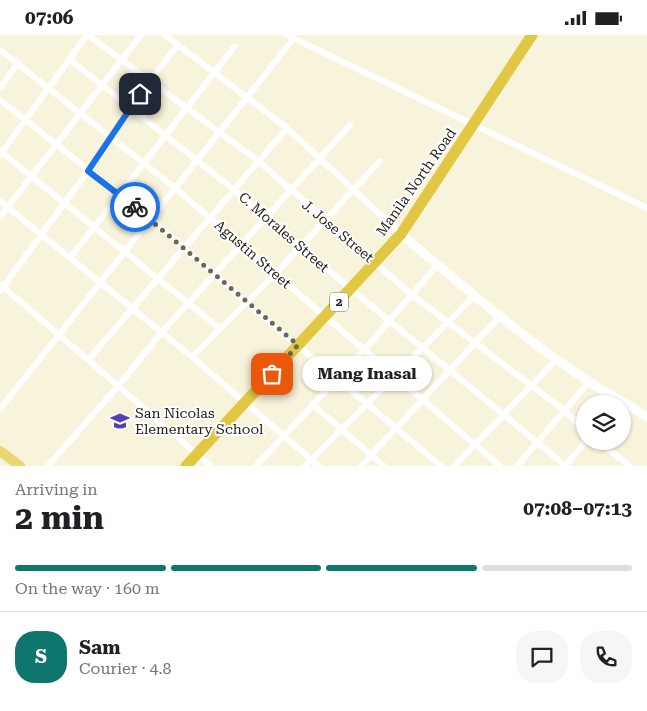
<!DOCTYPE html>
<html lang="en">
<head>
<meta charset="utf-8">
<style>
  :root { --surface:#fff; --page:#f6f6f6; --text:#202124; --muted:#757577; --line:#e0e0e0; --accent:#0f766e }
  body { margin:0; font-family:"Roboto Serif",serif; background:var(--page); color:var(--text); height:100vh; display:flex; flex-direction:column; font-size:19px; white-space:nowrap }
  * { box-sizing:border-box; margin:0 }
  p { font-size:16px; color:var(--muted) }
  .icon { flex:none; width:28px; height:28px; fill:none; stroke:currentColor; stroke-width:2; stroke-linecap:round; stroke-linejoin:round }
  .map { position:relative; height:431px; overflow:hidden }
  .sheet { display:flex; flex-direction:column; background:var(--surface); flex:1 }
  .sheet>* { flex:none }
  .tools { position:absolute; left:576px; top:360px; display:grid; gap:10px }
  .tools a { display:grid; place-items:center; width:55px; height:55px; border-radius:50%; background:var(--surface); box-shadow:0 1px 4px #0004; font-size:25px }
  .pin { position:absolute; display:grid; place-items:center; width:42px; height:42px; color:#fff; margin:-21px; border-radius:10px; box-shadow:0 2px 8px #0006 }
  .courier { position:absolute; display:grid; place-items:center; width:50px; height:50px; margin:-25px; border:4px solid #1a73e8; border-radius:50%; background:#fff; color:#222; box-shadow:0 1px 6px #0007 }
  .bubble { position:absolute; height:35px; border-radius:18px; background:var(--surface); box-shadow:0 1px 4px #0004; font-size:16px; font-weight:700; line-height:35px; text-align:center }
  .head em { font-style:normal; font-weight:700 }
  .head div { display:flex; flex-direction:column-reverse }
  .head { display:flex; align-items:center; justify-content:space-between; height:85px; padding:0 15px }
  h1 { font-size:32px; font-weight:700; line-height:38px }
  .bar { display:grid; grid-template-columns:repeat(4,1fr); gap:8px 5px; align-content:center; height:60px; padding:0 15px }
  .bar i { height:6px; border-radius:4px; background:var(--line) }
  .bar .on { background:var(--accent) }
  .bar p { grid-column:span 4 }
  .line { display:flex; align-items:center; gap:12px; padding:0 15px; border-top:1px solid var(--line) }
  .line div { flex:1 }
  .round { display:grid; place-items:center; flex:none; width:52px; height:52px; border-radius:20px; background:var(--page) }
  .status { display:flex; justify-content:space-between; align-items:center; height:35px; padding:0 25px; background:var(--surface); direction:ltr }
  .status svg { height:14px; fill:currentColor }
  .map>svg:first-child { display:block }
</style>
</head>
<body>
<div class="status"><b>07:06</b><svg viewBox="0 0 49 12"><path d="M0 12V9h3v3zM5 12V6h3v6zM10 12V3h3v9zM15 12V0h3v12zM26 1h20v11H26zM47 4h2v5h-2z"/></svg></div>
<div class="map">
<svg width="647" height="431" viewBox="0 0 647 431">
  <rect width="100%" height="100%" fill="#f8f3db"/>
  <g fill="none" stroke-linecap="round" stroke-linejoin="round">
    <!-- minor -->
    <path stroke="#fff" stroke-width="6" d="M88,0L257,125L412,260L565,376L585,395
      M165,0L287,93L401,199
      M287,0L647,173
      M0,15L175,153L500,431
      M69,24L233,154L300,212L566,431
      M0,53L18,28
      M0,65L151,184L246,267L441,431
      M0,116L219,293
      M0,120L87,0
      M0,166L192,322L319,431
      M0,182L141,0
      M70,223L235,11
      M1,250L211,431
      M0,256L88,136L150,45L178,10
      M192,322L276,238L380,126
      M89,324L287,93
      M312,369L384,431
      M0,374L294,3
      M598,406L630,431
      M48,431L119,350L161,298L350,90
      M256,431L365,314L438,229
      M305,431L474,261
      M361,431L500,281
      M454,431L557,324
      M517,431L589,347
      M565,431L586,406"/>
    <!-- secondary -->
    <path stroke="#fff" stroke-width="9" d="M401,199C462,250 522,303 588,346C607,359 628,369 647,382"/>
    <!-- primary -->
    <path stroke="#e9d671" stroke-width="10" d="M0,416L20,431"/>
    <!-- trunk -->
    <path stroke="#e2c842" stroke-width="11" d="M186,431L401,199L532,0"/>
  </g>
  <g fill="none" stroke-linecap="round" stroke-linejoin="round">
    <!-- done -->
    <path stroke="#6b685a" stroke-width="5" stroke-dasharray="0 9" d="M135,172L298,310L272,339"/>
    <!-- route -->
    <path stroke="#1a73e8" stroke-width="6" d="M135,172L88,136L140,59"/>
  </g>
  <!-- icons -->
  <defs>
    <g id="school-bare" transform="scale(1.5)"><path d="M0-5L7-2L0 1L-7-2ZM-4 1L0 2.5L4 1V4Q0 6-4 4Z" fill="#533eb6" stroke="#fff" stroke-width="2.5" paint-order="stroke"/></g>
  </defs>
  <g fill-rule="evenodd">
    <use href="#school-bare" x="120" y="386"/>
  </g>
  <g text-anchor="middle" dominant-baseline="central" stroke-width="4" stroke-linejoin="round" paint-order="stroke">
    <!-- shield labels -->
    <rect fill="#fff" stroke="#62615b" stroke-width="1" x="330" y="257.5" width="18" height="19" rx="4"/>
    <g font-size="12" font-weight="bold" fill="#1f1d15">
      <text x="339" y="267">2</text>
    </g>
    <!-- street labels -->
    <g font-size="14" fill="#1f1d15" stroke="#fff">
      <text transform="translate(416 147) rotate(-55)">Manila North Road</text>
      <text transform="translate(338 196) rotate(40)">J. Jose Street</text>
      <text transform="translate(284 197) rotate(41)">C. Morales Street</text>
      <text transform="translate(253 219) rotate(41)">Agustin Street</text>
    </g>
    <!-- poi labels -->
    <g font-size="14" fill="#1f1d15" stroke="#fff" text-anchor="start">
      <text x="135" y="378">San Nicolas<tspan x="135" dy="16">Elementary School</tspan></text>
    </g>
  </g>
</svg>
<div class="tools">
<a><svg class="icon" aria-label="layers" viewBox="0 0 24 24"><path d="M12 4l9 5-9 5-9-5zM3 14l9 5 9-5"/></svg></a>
</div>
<div class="pin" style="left:272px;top:339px;background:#ea580c"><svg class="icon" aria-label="bag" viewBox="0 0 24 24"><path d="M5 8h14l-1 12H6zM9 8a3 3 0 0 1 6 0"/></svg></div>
<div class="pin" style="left:140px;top:59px;background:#1f2937"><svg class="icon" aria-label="home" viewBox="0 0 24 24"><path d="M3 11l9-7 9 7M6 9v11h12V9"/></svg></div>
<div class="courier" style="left:135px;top:172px"><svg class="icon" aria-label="bike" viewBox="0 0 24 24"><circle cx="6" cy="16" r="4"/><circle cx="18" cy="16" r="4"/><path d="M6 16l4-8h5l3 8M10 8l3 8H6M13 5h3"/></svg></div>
<div class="bubble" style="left:302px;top:321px;width:130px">Mang Inasal</div>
</div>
<section class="sheet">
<div class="head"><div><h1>2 min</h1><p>Arriving in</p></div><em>07:08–07:13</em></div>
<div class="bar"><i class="on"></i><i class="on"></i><i class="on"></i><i></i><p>On the way · 160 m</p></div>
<div class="line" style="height:90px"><b class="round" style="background:var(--accent);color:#fff">S</b><div><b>Sam</b><p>Courier · 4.8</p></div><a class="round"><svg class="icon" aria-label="chat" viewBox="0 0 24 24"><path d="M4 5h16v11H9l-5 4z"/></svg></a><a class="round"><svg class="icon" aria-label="phone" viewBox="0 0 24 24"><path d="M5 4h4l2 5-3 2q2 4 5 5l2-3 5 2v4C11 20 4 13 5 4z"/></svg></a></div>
</section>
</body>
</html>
